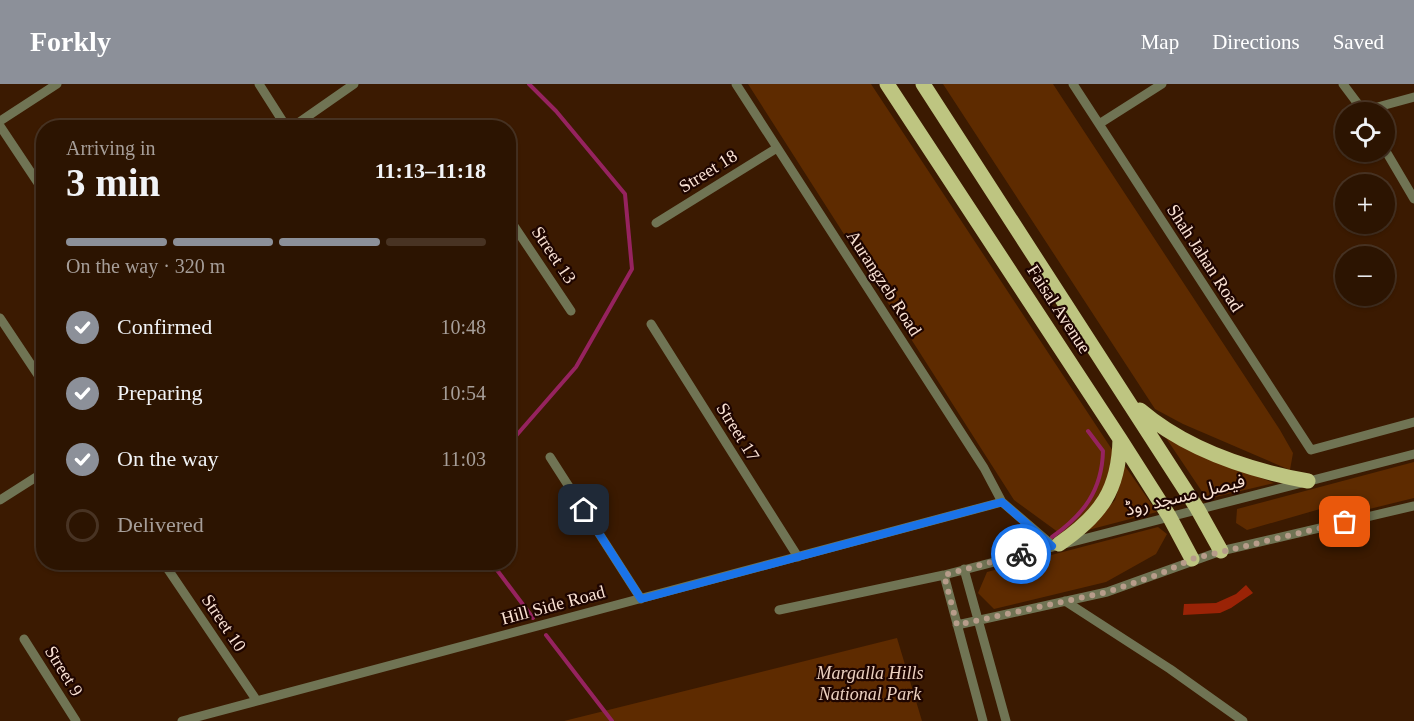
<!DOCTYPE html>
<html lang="en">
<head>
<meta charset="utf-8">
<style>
  :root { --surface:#2c1401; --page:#341d0b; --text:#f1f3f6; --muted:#a69e99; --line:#483323; --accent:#8c9099 }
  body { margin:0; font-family:"Times New Roman","Noto Sans Arabic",serif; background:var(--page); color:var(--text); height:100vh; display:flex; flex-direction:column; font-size:22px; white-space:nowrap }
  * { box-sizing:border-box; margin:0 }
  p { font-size:20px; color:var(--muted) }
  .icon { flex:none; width:33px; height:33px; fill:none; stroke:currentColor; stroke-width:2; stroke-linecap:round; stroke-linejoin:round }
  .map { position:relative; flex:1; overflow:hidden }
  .details { position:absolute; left:36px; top:36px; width:480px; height:450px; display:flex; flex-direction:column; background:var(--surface); border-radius:24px; box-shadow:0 2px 4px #0004,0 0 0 2px var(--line) }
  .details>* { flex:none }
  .fabs { position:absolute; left:1335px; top:18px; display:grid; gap:12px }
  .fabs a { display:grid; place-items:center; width:60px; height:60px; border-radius:50%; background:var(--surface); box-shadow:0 2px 4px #0004,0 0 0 2px var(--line); font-size:30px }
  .pin { position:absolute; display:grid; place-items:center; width:51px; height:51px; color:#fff; margin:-26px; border-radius:12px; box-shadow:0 3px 9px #0006 }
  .courier { position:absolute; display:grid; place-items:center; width:60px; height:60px; margin:-30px; border:4px solid #1a73e8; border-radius:50%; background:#fff; color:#222; box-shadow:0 2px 8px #0007 }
  .summary em { font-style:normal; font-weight:600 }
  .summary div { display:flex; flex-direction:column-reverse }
  .summary { display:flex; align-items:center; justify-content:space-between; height:102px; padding:0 30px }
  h1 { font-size:39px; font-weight:600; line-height:45px }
  .bar { display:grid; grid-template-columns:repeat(4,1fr); gap:9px 6px; align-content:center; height:72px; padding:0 30px }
  .bar i { height:8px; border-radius:4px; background:var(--line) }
  .bar .on { background:var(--accent) }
  .bar p { grid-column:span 4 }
  ol { padding:0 30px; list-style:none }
  li { display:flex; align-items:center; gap:18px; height:66px }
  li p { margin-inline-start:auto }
  li .icon { padding:6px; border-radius:50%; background:var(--accent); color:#fff; stroke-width:4 }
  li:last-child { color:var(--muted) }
  li i { width:33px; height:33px; border:3px solid var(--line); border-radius:50% }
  header { display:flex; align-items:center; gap:36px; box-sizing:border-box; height:84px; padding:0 30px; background:var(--accent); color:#fff }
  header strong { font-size:28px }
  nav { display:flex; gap:33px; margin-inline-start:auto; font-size:21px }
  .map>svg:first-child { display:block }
</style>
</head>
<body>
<header>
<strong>Forkly</strong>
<nav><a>Map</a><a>Directions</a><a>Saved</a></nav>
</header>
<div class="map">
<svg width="1414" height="637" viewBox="0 0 1414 637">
  <rect width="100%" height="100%" fill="#3b1a01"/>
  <!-- green -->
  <path fill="#5e2b00" d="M748,0H871L1113,367C1104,415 1099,420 1062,451L1014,416Z
    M943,0H1053L1280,346L1293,369L1290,386L1183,340L1155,325Z
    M1162,348L1216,377L1274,399L1207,415Z
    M1414,378V414L1349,430L1320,425L1247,446L1236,439L1237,425Z
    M1125,382L1157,428L1088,446L1115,416Z
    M1158,443L1167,450L1156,470L1106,498L994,525L978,509L987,488Z
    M897,554L922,637H564Z"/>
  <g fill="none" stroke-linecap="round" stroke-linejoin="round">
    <!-- stream -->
    <path stroke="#96235f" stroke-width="4" d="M508,361L576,283L632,185L625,110L556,27L529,0
      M1052,453C1083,431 1102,407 1103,367L1088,347
      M491,478L533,534
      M546,551L612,637"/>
  </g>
  <!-- building -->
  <path fill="#9a2306" d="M1246,501L1253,509L1231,524L1220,529L1183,531L1184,520L1216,519L1236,510Z"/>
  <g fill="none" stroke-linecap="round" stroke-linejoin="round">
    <!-- street -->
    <path stroke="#707454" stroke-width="9" d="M259,0L287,44
      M736,0L984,384L1002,418
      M1073,0L1311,366L1414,338
      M1343,0L1364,28
      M1363,27L1414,13
      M0,37L57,0
      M1099,40L1162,0
      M0,42L44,108
      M450,42L451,44
      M291,44L354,0
      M1384,64L1414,115
      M508,133L571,227
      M656,139L777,64
      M0,234L44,300
      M651,240L798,473
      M550,373L641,515
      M0,416L44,388
      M1002,418L1052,461
      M163,478L257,617
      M377,478L378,481
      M964,485L1006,637
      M944,491L983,637
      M1065,517L1170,585L1243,637
      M779,526L944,491L1414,370
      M957,541L1107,508L1221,467L1414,422
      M24,555L76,637
      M182,637L1002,418"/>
    <!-- primary -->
    <path stroke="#bec581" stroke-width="15" d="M887,0L1120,355L1169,432L1192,475
      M923,0L1197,424L1221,467
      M1140,326C1187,366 1248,386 1308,397
      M1059,460C1101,431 1119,406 1120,355"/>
  </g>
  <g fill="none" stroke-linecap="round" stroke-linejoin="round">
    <!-- done -->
    <path stroke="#b79c8a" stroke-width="6" stroke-dasharray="0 10.8" d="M1021,470L944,491L957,541L1107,508L1160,490L1192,475L1345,438"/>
    <!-- route -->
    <path stroke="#1a73e8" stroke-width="8" d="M584,426L641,515L1002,418L1052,462L1021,470"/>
  </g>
  <g text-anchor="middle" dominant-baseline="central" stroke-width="4.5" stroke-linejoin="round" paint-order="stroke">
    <!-- street labels -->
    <g font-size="18" fill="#fae2d4" stroke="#1e0500">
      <text transform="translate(708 87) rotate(-32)">Street 18</text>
      <text transform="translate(554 171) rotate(56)">Street 13</text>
      <text transform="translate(1205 174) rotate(57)">Shah Jahan Road</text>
      <text transform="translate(884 199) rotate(57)">Aurangzeb Road</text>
      <text transform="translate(1059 225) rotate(57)">Faisal Avenue</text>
      <text transform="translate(738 348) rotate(58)">Street 17</text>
      <text transform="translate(1185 411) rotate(-14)">فیصل مسجد روڈ</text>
      <text transform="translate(553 521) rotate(-15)">Hill Side Road</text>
      <text transform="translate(224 539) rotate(56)">Street 10</text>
      <text transform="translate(64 587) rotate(58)">Street 9</text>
    </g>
    <!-- park labels -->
    <g font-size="18" font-style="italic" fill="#ecd1c0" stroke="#1e0500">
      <text x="870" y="589">Margalla Hills<tspan x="870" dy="21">National Park</tspan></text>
    </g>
  </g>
</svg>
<div class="fabs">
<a><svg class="icon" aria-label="locate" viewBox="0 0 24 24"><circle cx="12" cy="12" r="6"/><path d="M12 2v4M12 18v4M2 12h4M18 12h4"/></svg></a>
<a>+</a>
<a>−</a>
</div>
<div class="pin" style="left:1345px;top:438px;background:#ea580c"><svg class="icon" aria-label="bag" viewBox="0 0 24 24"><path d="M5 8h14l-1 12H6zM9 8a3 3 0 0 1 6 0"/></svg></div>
<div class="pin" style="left:584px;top:426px;background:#1f2937"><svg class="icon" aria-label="home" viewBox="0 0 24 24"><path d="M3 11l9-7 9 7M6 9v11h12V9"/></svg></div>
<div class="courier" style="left:1021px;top:470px"><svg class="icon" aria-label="bike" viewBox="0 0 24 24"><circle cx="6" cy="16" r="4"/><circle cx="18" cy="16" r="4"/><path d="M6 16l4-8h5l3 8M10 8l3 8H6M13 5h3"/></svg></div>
<section class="details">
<div class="summary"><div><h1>3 min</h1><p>Arriving in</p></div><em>11:13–11:18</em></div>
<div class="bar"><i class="on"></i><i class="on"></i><i class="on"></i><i></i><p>On the way · 320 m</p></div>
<ol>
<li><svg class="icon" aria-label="check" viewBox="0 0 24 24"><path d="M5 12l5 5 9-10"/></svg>Confirmed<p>10:48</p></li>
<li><svg class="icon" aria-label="check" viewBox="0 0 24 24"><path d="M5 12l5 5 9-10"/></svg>Preparing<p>10:54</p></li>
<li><svg class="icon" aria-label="check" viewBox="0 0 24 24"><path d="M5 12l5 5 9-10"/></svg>On the way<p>11:03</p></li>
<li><i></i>Delivered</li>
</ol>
</section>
</div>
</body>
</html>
